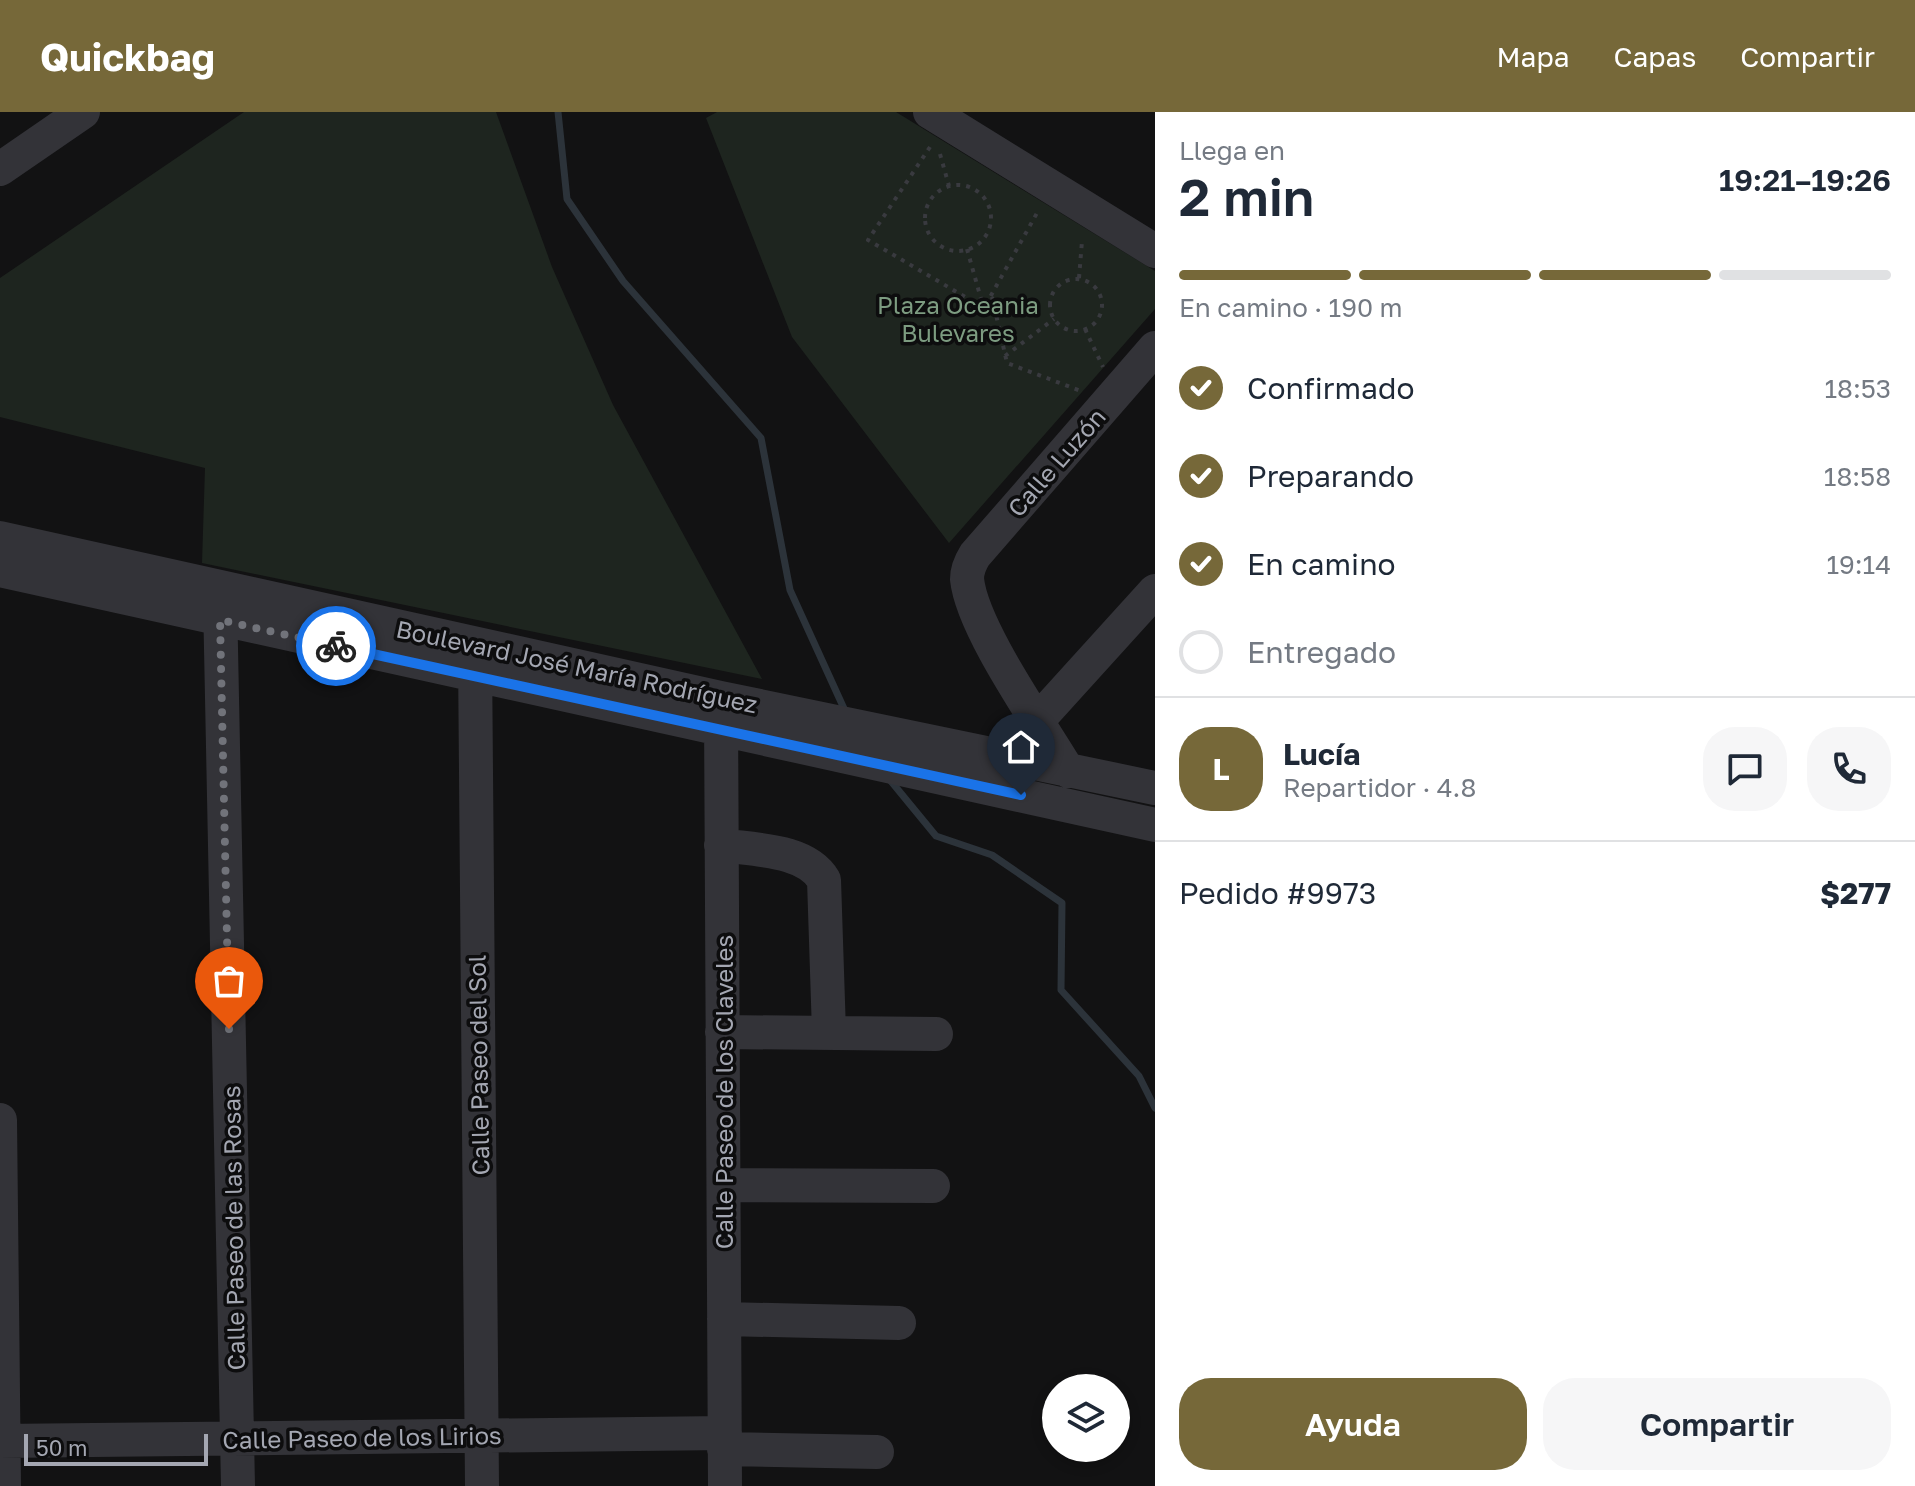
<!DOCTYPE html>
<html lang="es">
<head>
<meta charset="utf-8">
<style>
  :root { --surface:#fff; --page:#f6f6f7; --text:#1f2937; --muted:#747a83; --line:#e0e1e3; --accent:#766839 }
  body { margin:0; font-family:"Golos Text",sans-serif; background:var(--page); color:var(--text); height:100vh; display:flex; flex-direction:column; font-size:30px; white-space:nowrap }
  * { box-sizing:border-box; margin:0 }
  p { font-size:26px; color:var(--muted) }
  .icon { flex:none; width:44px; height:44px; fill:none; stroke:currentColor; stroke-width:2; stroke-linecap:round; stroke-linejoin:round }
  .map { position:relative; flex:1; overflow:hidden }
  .panel { display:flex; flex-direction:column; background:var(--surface); width:760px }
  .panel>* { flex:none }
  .buttons { position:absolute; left:1042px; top:1262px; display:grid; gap:16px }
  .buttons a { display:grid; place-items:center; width:88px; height:88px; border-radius:50%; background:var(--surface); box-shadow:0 4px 12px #0003; font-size:40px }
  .scale { position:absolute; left:24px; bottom:20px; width:184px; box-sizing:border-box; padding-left:8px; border:4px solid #a4a7b2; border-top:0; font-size:22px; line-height:28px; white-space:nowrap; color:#a4a7b2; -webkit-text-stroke:6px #0d0d0e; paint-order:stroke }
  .pin { position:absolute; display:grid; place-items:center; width:68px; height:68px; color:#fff; margin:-82px -34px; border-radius:50% 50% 50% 0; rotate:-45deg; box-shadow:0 0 8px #0007 }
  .pin .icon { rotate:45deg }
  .courier { position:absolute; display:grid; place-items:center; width:80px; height:80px; margin:-40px; border:6px solid #1a73e8; border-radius:50%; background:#fff; color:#222; box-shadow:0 2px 10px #0007 }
  .head em { font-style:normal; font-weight:600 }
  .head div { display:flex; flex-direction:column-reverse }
  .head { display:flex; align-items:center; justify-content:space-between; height:136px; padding:0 24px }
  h1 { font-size:52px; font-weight:600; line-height:60px }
  .bar { display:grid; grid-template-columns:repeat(4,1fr); gap:12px 8px; align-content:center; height:96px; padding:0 24px }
  .bar i { height:10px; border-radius:6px; background:var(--line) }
  .bar .on { background:var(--accent) }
  .bar p { grid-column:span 4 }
  .line { display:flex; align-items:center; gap:20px; padding:0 24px; border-top:2px solid var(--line) }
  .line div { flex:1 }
  .round { display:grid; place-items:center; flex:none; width:84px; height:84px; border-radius:32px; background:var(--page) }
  ol { padding:0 24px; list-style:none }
  li { display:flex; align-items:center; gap:24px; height:88px }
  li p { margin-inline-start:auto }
  li .icon { padding:8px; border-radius:50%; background:var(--accent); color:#fff; stroke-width:4 }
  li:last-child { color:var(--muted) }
  li i { width:44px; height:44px; border:4px solid var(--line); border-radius:50% }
  .primary-button { display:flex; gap:16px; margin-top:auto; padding:16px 24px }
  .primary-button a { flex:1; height:92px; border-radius:32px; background:var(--accent); color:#fff; font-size:32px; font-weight:600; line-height:92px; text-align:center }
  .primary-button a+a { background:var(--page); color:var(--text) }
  header { display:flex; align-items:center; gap:48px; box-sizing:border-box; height:112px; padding:0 40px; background:var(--accent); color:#fff }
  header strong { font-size:38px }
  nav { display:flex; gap:44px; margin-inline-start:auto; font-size:28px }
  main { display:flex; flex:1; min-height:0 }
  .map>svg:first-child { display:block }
</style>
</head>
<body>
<header>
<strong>Quickbag</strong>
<nav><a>Mapa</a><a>Capas</a><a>Compartir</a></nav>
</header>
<main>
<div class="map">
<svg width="1155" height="1374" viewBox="0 0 1155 1374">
  <rect width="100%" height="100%" fill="#121213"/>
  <!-- green -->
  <path fill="#1e251f" d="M244,0H496L552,155L613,293L762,567L202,451L205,356L0,305V166Z
    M717,0H896L1155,159V197L949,431L792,225L706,6Z"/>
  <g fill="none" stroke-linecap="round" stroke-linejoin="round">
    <!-- stream -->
    <path stroke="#2c333a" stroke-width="7" d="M558,0L567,87L623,169L761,326L790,478L846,601
      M890,668L936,724L992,743L1062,791L1061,878L1139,964L1155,996"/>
    <!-- path -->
    <path stroke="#393a3f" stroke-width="4" stroke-dasharray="4 6" stroke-linecap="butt" d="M930,35L868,128L984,196L1037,101
      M940,42L949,74
      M925 106a33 33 0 1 1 66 0a33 33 0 1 1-66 0Z
      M967,137L983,194
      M1079,166L1082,129
      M1050 193a26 26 0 1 1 52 0a26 26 0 1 1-52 0Z
      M992,185L1007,251L1081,279
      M1085,217L1103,255
      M1005,244L1054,207"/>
    <!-- minor -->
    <path stroke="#333338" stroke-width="34" d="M930,0L1155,139
      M0,57L83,0
      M0,426L721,586L1155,676
      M0,458L1155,713
      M220,487L238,1374
      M475,541L482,1374
      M721,599L725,1374
      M1038,608L1155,479
      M1068,659C1041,613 972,517 967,467C967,458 970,451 975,443L1155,236
      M721,733C753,738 806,737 824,768L829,920
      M722,920L936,922
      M0,1008L4,1374
      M724,1073L933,1074
      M724,1207L899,1211
      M0,1329L725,1321
      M724,1337L877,1340"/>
  </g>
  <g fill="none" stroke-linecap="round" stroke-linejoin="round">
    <!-- done -->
    <path stroke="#71737a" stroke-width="8" stroke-dasharray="0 14.4" d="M229,917L220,508L336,534"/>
    <!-- route -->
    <path stroke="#1a73e8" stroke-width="10" d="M336,534L1021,683"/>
  </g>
  <g text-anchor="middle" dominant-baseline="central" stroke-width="7" stroke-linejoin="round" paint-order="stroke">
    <!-- park labels -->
    <g font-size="24" fill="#7d9c81" stroke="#0d0d0e">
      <text x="958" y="192">Plaza Oceania<tspan x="958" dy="28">Bulevares</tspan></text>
    </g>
    <!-- street labels -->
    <g font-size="24" fill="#a4a7b2" stroke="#0d0d0e">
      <text transform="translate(1056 350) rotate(-49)">Calle Luzón</text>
      <text transform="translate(577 554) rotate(12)">Boulevard José María Rodríguez</text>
      <text transform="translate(478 953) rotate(-91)">Calle Paseo del Sol</text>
      <text transform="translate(723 980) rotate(-90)">Calle Paseo de los Claveles</text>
      <text transform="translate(233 1116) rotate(-91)">Calle Paseo de las Rosas</text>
      <text transform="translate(362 1325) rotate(-1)">Calle Paseo de los Lirios</text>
    </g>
  </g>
</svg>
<div class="buttons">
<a><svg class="icon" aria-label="layers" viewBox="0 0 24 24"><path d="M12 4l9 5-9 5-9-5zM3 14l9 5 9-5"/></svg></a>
</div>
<div class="scale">50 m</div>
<div class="pin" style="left:229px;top:917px;background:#ea580c"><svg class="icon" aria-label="bag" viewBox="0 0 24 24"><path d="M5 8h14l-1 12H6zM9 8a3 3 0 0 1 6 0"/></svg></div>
<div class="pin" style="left:1021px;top:683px;background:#1f2937"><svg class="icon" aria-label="home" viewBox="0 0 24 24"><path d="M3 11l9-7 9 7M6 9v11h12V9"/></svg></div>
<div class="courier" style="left:336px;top:534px"><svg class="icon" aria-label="bike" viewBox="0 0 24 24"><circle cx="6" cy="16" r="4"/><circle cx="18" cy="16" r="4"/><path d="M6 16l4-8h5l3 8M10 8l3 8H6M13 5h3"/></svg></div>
</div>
<section class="panel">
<div class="head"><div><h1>2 min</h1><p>Llega en</p></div><em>19:21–19:26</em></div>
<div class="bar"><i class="on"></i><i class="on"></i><i class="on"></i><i></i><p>En camino · 190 m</p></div>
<ol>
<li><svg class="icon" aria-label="check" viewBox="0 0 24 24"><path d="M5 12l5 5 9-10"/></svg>Confirmado<p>18:53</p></li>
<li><svg class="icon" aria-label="check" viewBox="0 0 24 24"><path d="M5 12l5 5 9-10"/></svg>Preparando<p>18:58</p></li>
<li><svg class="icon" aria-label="check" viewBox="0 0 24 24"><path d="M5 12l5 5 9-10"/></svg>En camino<p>19:14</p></li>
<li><i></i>Entregado</li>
</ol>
<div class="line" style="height:144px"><b class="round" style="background:var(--accent);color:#fff">L</b><div><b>Lucía</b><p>Repartidor · 4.8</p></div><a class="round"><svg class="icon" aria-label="chat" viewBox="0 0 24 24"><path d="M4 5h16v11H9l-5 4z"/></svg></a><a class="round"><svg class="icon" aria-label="phone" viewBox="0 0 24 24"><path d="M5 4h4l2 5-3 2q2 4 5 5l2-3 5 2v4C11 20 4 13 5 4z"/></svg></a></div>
<div class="line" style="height:104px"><div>Pedido #9973</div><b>$277</b></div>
<div class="primary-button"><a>Ayuda</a><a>Compartir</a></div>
</section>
</main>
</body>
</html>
